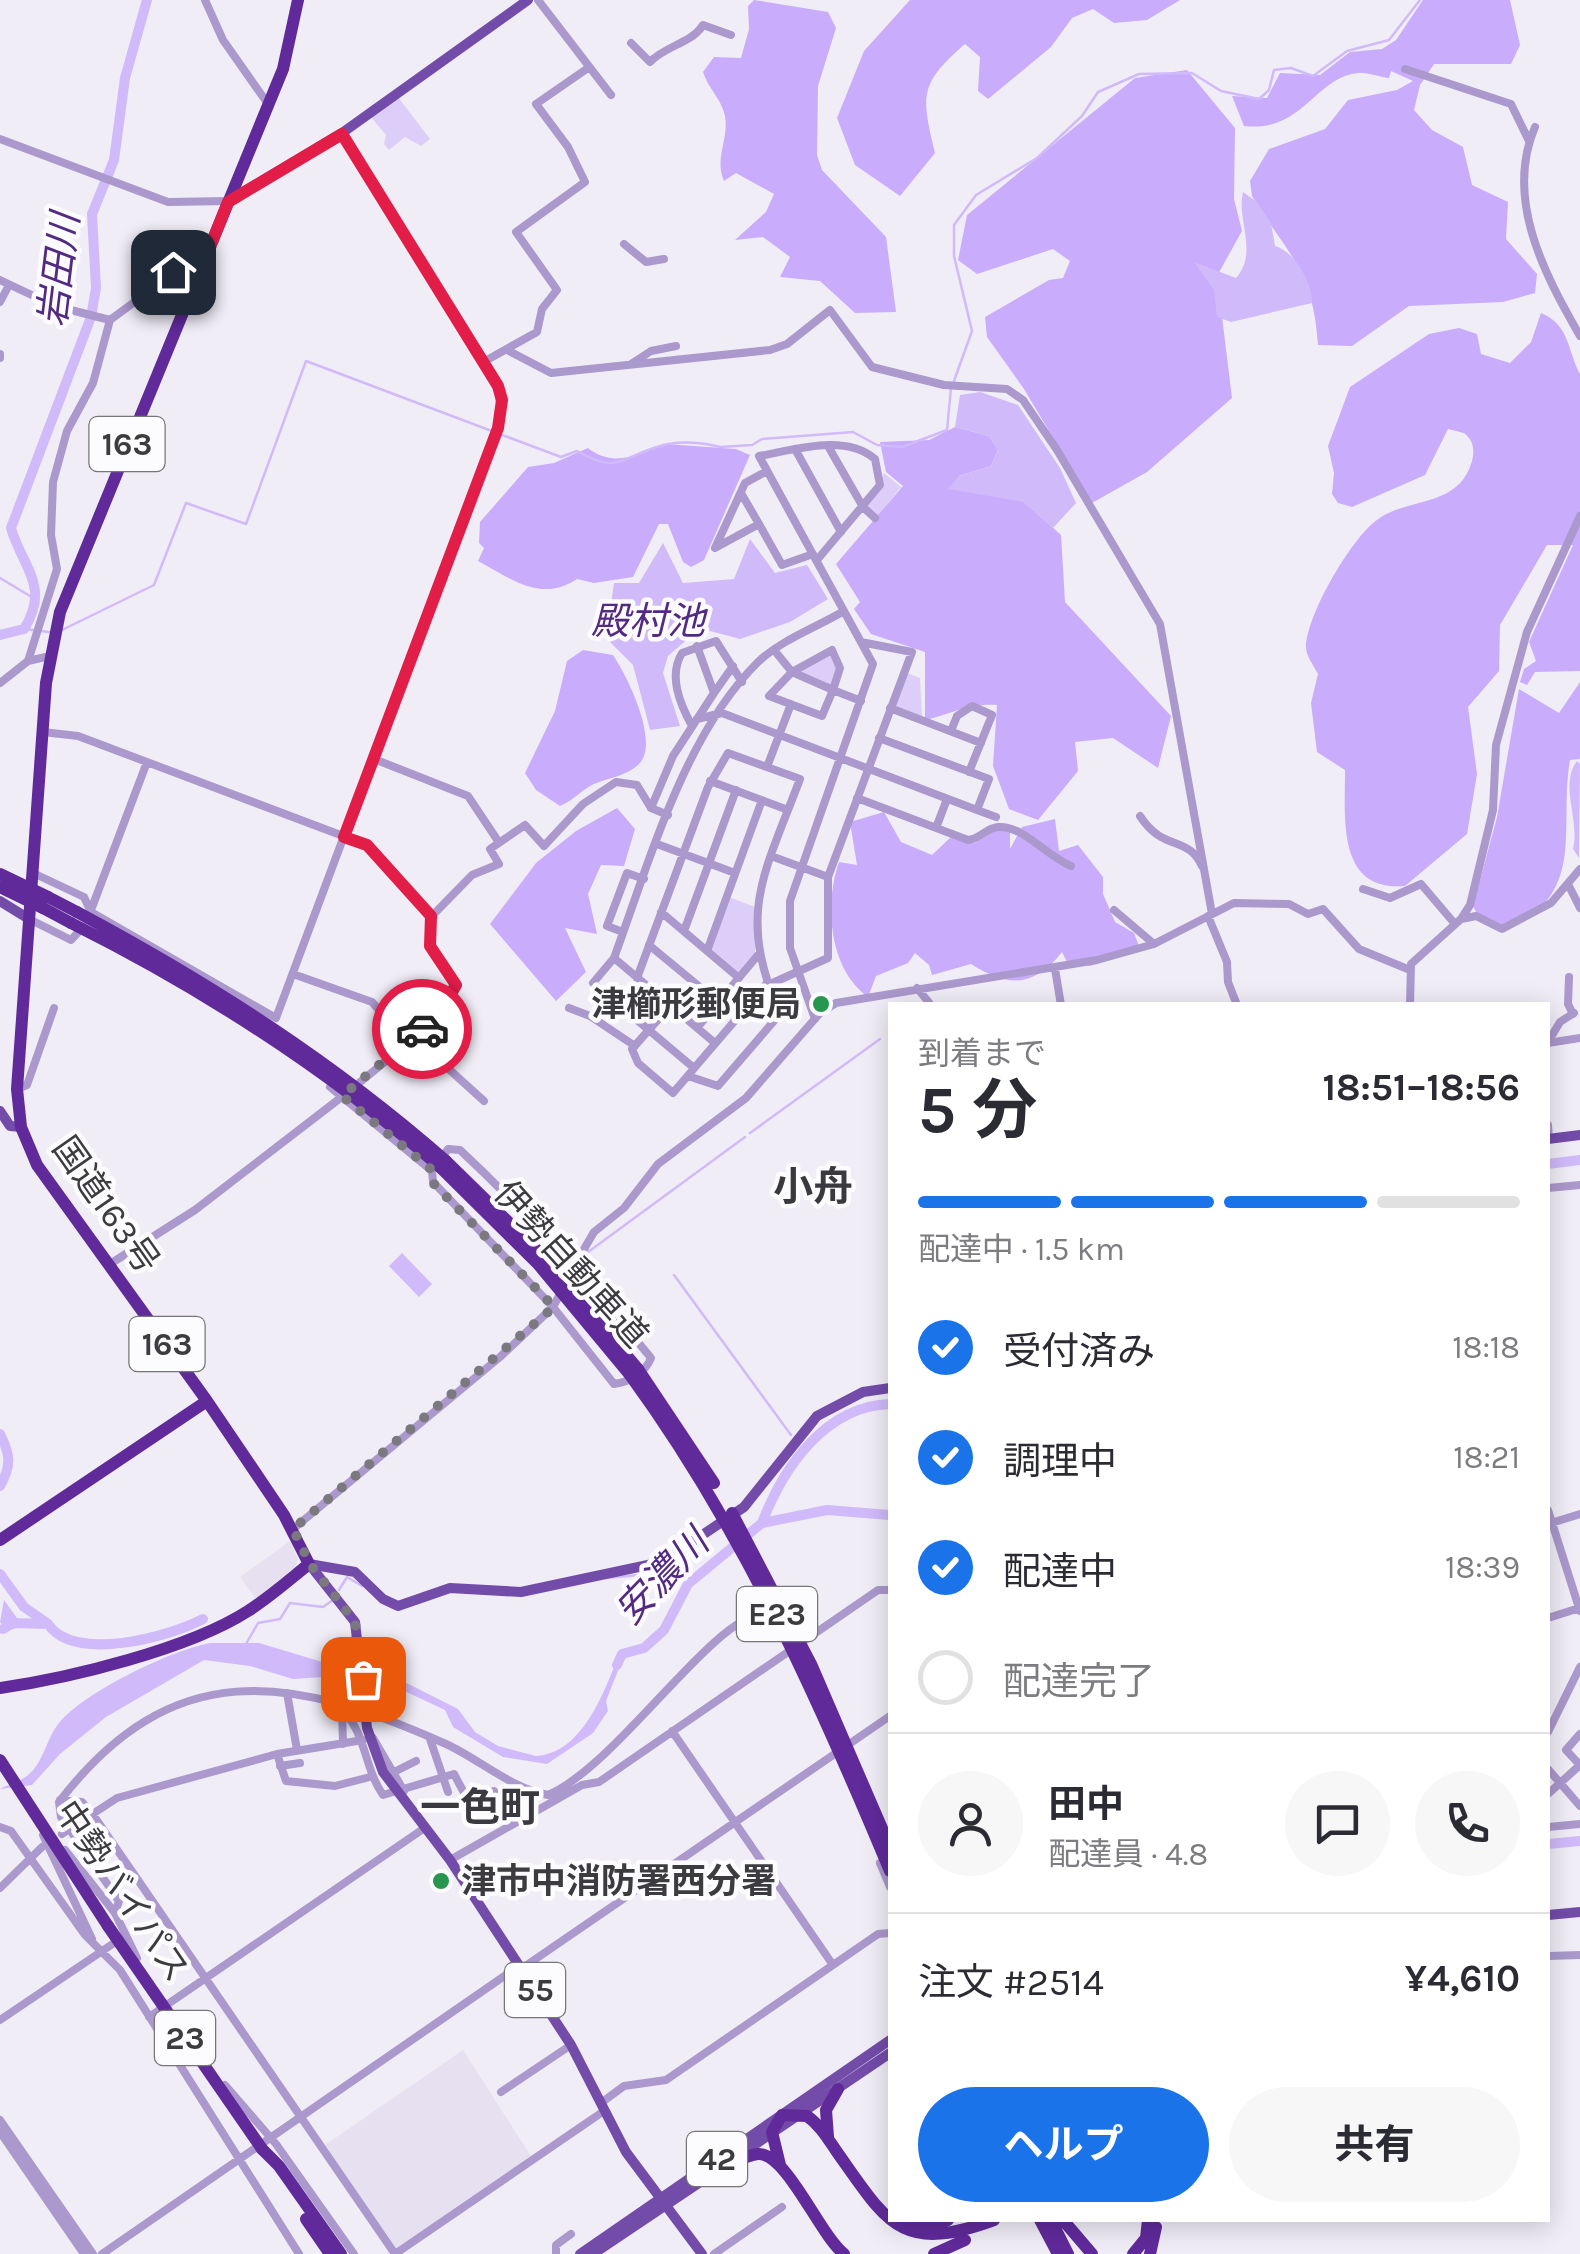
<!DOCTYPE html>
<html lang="ja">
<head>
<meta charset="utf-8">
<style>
  :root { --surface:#fff; --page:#f7f7f7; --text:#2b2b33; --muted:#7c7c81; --line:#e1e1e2; --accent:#1a73e8 }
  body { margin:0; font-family:Karla,"Noto Sans JP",sans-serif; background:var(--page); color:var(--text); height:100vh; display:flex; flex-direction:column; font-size:38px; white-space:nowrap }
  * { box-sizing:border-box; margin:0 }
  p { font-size:32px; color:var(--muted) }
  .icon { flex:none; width:55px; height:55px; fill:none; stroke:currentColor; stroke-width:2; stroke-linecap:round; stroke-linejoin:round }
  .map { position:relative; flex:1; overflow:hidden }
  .details { position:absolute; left:888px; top:1002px; width:662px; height:1220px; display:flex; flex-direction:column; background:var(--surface); border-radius:0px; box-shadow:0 5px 25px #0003 }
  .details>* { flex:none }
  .pin { position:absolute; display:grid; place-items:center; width:85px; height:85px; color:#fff; margin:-42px; border-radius:20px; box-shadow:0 5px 15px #0006 }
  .courier { position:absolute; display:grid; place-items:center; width:100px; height:100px; margin:-50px; border:8px solid #e11d48; border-radius:50%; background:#fff; color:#222; box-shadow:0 2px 12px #0007 }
  .summary em { font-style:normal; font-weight:700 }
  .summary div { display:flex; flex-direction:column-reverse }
  .summary { display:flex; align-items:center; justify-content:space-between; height:170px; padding:0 30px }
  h1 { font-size:65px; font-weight:700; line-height:75px }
  .bar { display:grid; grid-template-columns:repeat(4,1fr); gap:15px 10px; align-content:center; height:120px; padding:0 30px }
  .bar i { height:12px; border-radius:8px; background:var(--line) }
  .bar .active { background:var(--accent) }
  .bar p { grid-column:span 4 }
  .line { display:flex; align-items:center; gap:25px; padding:0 30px; border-top:2px solid var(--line) }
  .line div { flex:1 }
  .round { display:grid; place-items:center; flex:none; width:105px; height:105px; border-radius:52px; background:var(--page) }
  ol { padding:0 30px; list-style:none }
  li { display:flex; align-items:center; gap:30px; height:110px }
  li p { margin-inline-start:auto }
  li .icon { padding:10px; border-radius:50%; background:var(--accent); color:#fff; stroke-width:4 }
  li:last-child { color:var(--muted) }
  li i { width:55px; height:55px; border:5px solid var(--line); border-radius:50% }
  .primary-button { display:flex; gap:20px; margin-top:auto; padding:20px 30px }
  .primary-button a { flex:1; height:115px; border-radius:60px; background:var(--accent); color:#fff; font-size:40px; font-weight:700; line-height:115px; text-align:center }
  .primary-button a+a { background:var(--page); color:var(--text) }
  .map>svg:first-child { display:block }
</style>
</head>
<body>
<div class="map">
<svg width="1580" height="2254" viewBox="0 0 1580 2254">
  <rect width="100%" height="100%" fill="#f0edf7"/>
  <!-- built -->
  <path fill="#e6e0f1" d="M290,1541L298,1559L295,1567L256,1599L240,1577Z
    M463,2050L531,2156L395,2249L325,2145Z"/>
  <!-- green -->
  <path fill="#ddcef9" d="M398,97L430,139L421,146L405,137L389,150L384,144L386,135L370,116Z
    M884,473L901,487L877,517L867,507Z
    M832,654L837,668L831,686L799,671Z
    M907,673L920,678L922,718L895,707Z
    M729,897L755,907V954L739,973L711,949Z"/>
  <!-- forest -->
  <path fill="#c9acfb" d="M754,0L828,12L836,28L818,86L817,155L822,170L886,237L896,312L855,313L820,281L780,277L790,257L763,237L735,240L766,212L774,194L736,173L724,181C714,159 729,140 725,116C721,98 709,90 703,72L714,57L741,58L749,29L748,6Z
    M910,0H1180L1147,20L1114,23L1093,9L1072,18L1051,47L988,99L978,91L980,57L965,44C919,84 921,95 935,153L900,196L855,165L837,118L864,51Z
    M1423,0H1510L1520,45L1511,64H1434L1420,85L1414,110L1432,130L1463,147L1472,185L1508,202L1506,239L1537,274L1535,293L1503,302L1409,306L1352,346L1318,345C1313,269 1289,257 1252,196L1250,181L1269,149L1325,129L1348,100L1397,90L1413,81L1391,71L1389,78C1379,77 1366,72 1358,73C1315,77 1303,133 1244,126L1232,96L1267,98L1280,73L1320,75L1350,52L1382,49L1396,40Z
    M1187,70L1235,128L1234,199L1242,231L1217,276L1232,398L1147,472L1092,503L1024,389L987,337L985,317L1049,280L1063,278L1070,261L1053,249L977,274L958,260L967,215L1135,78Z
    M1541,313C1570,325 1567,350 1580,374V671L1535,672L1527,685L1520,682L1524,669L1536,661L1529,642L1573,545H1547L1500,625L1499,671L1468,707L1477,774L1467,834L1405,886C1337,892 1345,820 1345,770L1317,752L1311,703L1318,674C1314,666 1306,656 1306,647C1307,615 1348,545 1372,524C1403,495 1458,511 1472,461C1475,449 1473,440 1464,433L1448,429L1425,475L1352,507L1338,503L1332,494L1334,473L1328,446L1350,387L1429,334L1459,328L1477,334L1481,354L1510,363L1531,342Z
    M955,427L989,436L998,450L991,466L959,476L1024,502L1061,535L1065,602L1171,716L1158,768L1113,738L1075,742L1078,771L1038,820L1009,809L993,766L997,705C968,703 952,714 925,720V652L871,634L854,609L860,602L836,564L903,486L886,472L880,442L929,440Z
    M665,444L736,449L750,455L704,560L691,567L683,562L668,524H659L633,577L594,583L577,579C542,603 511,579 478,561L484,548L479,543L480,522L528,467L554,463L588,448C613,468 638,455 665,444Z
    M583,650L613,655C628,677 661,745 638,765C626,776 608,778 594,784C581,790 573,801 560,806L536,790L525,773L555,711L567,661Z
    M1580,682V759L1570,760C1560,818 1580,873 1537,911C1526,917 1512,919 1501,926L1477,914L1473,906L1497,817L1519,689L1559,713Z
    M617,808L635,829L624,866L601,865L588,894L597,934L565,928L586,972L556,1001L490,924L536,863L576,831Z
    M884,812L901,842L932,855L951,837L974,843L999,829L1010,832V849L1022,827L1055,819L1059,851L1078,845L1103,877V894L1115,922L1134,933L1139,946L1090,966L1067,962L1062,952C1035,987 1008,988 971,964L932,975L929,965L915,953L908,963L876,976L868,997C829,969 824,905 839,862L857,865L850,822Z"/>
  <!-- water -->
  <path fill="#d1bafa" d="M1243,192L1257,202L1271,223L1275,246C1294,251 1313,283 1312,303L1231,322L1217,317L1214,290L1194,262L1236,278C1259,252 1236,220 1243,192Z
    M980,392L1018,405L1060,468L1076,503L1053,528L1024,502L948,489L959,476L991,466L998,451L989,436L955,427L960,395Z
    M750,539L775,573L807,565L828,599L790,622L740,639L710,631L691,636L668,656L663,673L680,726L650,730L633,665L606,638L614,583H639L663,543L683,583L734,579Z
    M1577,761L1580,764L1579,858L1573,849C1580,820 1559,785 1577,761Z
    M402,1253L432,1284L419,1297L389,1266Z
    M4,1600L19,1621L27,1620V1625L6,1631L0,1622Z
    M210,1643H259L339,1667L367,1663L458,1709L475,1732L498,1746L536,1756C584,1753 605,1689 620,1652L623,1658L606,1701L608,1711L593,1733L547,1764L503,1757L453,1727L445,1710L368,1674L293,1679L250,1666L204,1660L106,1717L60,1754L32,1785L0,1789C8,1784 20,1782 28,1775C44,1762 46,1739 59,1723C83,1693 171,1650 210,1643Z"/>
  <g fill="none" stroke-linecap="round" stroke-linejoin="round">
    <!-- stream -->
    <path stroke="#d1bafa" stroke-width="2.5" d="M954,381L972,331L954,256V225L976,195L1037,158L1082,116L1098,92L1139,74L1192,73L1221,91L1259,99L1269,90L1274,70L1291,68L1313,76L1347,51L1389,40L1420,0
      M0,578L35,599
      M24,629L49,632
      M62,630L154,585L186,503L246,524L306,361L561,457L577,451C618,474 618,459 657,447C676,440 701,442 720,447L752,445L762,439L853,432L877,445L902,447L947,430L951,388
      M750,1133L880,1039
      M584,1255L745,1137
      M674,1275L791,1435
      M606,1578L659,1573
      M339,1590L347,1577L362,1586
      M0,1631L3,1629
      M246,1644L258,1623L280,1619L290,1603L323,1607L333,1600"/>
    <!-- river -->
    <path stroke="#d1bafa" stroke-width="10" d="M0,635L24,629C51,586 22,567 11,528L91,317L96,288L92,214L114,160L125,78L147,0
      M1548,1164L1580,1160
      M0,1434C10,1454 12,1465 0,1486
      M762,1523C783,1468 825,1406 890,1404
      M0,1574L24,1607L47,1623
      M3,1629L13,1623L48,1624C74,1663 169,1637 203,1619
      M617,1665L622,1654L644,1648L664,1630L688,1584L762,1523L827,1510L890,1515
      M1548,1844L1580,1841"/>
    <!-- minor -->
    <path stroke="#ab98cc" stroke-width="8" d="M205,0L223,40L268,104
      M538,0L611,95
      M631,43L650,62C666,45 691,44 703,25L731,35
      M1405,69L1511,104L1529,141
      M1535,127C1504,199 1545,275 1580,336
      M0,139L168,202L228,201
      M624,244L646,262L664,259
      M0,280L55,306L110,320
      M0,302L9,285
      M509,351L551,373L770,350L787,344L830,310L872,367L944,385L1007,389L1023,400L1057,450L1160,624L1212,914
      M0,354V358
      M485,361L537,332L542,309L557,290L516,232L585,182L568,147L536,104L588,68
      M631,364L651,351L676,346
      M828,446L863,507L875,518
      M795,449L841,532
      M767,471L745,483L715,548L759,524L782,565L813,554
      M741,493L759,524
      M774,650L792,672L769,696L822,716L833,690L792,672
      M28,661L57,569L51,535L53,482L67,431L93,383L110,320L208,248
      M792,672L832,650L840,668L833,690L861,701
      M0,683L28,661L50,656
      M714,693L733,666
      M890,708L981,743
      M697,719L722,713L977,810L989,779L879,738
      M692,726C680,704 668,676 682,653L716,641L742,682
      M951,731L957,716L972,706L992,715L969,772
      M43,732L78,736L367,845L431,917
      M374,759L468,796L498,841
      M767,767L791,704
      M710,781L788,810
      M857,798L968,840C980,839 986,828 998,827C1023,825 1046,856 1071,866
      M651,808L673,756L714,693L697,646
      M977,810L996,817
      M1140,816C1163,852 1188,835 1202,866
      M936,828L947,799
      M657,844L735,873
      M771,856L828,877
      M33,873L84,897L91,912L276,1018L502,413L496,381L342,133
      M1569,886L1580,908
      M1363,889L1390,898L1421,884L1455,924
      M91,910L147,762
      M1114,910L1154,944
      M661,912L739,978
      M1208,916L1227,962L1228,982L1237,1005
      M29,919L71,940L83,927
      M1461,919L1476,916L1502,929L1551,903L1580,869
      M684,931L736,790
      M623,932L607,926L627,873L644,879
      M649,945L718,1002
      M707,951L762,800
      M614,958L715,1043
      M1055,969L1061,1005
      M293,974L372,1002L407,1042L433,1061L442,1063L484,1101
      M1569,977L1568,1004L1573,1014
      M637,978L708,787L728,753L800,779C764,875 736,913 780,1014L718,1086L688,1076
      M768,985L828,958V877L912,652L861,642
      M917,988L931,1005
      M1410,1005L1411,964L1461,919L1470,905L1493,810L1496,745L1527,632L1580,516
      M670,1006L632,1049L638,1063L673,1093L767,983
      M569,1008L590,1016L635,1046
      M815,1019L790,948V901L873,664L759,456C794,450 845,433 875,459L880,485L817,560
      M697,1028L758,955
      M1548,1042L1560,1022L1574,1013
      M1548,1043L1580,1038
      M694,1068L593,983L614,958C649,863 684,735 758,662C781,640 817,627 844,611
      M330,1087L432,1171L433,1182L553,1307L614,1384C630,1382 645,1373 651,1358C591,1284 530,1215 460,1150L448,1149L432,1171
      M354,1087C391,1056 433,1027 456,985L431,946V917L472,875L499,864L490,849L525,825L544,846L583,804L616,782L637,785L651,808L668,815
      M17,1089L27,1085L54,1008
      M1548,1125L1549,1139
      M1548,1188L1580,1185
      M110,1264L195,1210L343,1096
      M570,1273L594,1232L624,1208L658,1164L746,1098L820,1013L836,1003L1097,960L1154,944L1234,903L1289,904L1308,914L1323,909L1359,949L1410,970
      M1548,1510L1580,1611
      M1551,1523L1580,1514
      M293,1529L500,1357L553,1307L559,1296
      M1548,1618L1579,1608
      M287,1693L297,1750
      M342,1710C366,1732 364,1768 383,1795L454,1774L469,1802L494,1791L515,1823
      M342,1711L343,1744
      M672,1731L833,1965
      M1548,1732L1580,1667
      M373,1738L404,1791
      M430,1739L448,1792
      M277,1754L286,1781L335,1786L370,1777
      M1580,1765L1566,1750L1580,1734
      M280,1766L300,1763
      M1548,1769L1580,1806
      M394,1772L416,1761
      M1548,1794L1580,1765
      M60,1800L82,1802L96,1819L395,2254
      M0,1827L11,1831L85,1935L120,1970L299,2254
      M1548,1827L1580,1824
      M62,1834L117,1798L277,1754L363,1740
      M43,1835L92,1939
      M65,1850L115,1913L137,1958
      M450,1860L582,1785L599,1782L878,1590H890
      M880,1863L890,1887
      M0,1888L42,1847
      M115,1913L119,1901L61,1817L59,1802C172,1655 290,1674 446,1744C479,1759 512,1789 548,1795C618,1765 711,1618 764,1613L774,1621
      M1548,1956L1580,1955
      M521,1969L890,1716
      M149,2017L426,1827
      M0,2020L120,1939
      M225,2085L276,2144L354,2254
      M501,2092L571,2045
      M601,2103L624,2086L666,2080L878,1934L890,1933
      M0,2120L93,2254
      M0,2132L84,2254
      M102,2254L519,1966
      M395,2254L604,2111
      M556,2254V2245L571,2234
      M714,2254L782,2207"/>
    <!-- major -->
    <path stroke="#734ba9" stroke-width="10" d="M228,201L342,133L528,0
      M0,901L29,919
      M0,1111L10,1126L21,1127
      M1548,1139L1580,1135
      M309,1564L355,1622L367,1728L383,1772L450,1860L571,2045L626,2152L702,2254
      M309,1564L355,1572L383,1599L398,1606L450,1588L521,1592L662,1562L744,1507L817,1416L863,1392L890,1388
      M1548,1915L1580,1912
      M738,2156L890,2053
      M580,2254L890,2040
      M593,2254L724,2166"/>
    <!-- highway -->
    <path stroke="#602a9b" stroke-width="12" d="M48,897L77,912
      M43,908L71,923
      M446,1161L544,1257L638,1369
      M441,1168L538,1264L630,1375
      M0,1540L207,1401
      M0,1688C70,1678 189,1649 248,1611C270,1597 289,1580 309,1564L284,1515L207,1401L37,1165L21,1127L17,1089L46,683L60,612L283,69L298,0
      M0,1760L108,1926
      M828,2137L826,2110L838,2089
      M262,2149L279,2166L341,2254
      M780,2165L772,2132L782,2115L807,2116C820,2125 828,2139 837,2152C888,2224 901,2254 994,2220
      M720,2168C732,2164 746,2155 758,2154C787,2153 819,2234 844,2254
      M306,2219L330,2254
      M1040,2220L1058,2254
      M1051,2220L1068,2254
      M1063,2220L1092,2254
      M897,2221L923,2228L948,2220
      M934,2254L965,2240
      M1133,2254L1146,2238L1148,2220
      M1150,2254L1156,2227"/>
    <!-- highway-bridge -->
    <path stroke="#602a9b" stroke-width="12" d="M0,874L48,897
      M0,887L43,908
      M77,912C210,983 333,1062 446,1161
      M71,923C205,990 328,1069 441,1168
      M638,1369L714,1483
      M630,1375C742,1528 817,1696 890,1871
      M732,1513L811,1664L890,1847
      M108,1926L262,2149"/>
  </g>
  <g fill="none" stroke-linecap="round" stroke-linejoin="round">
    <!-- done -->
    <path stroke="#7b797f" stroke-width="10" stroke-dasharray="0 18" d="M363,1679L355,1622L310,1564L293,1529L554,1307L432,1182V1170L342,1096L422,1029"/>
    <!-- route -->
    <path stroke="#e11d48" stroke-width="12" d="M173,272L210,247L228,202L342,134L498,386L502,400L498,428L344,837L367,845L431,916L430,946L456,985L442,1009L422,1029"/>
  </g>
  <!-- markers -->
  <g fill="#27964f" stroke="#fcfbfd" stroke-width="4">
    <circle cx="821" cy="1004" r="10"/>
    <circle cx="441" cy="1881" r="10"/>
  </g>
  <g text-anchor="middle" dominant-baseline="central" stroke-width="9" stroke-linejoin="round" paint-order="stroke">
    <!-- shield labels -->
    <g fill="#fcfbfd" stroke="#767578" stroke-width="2.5">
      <rect x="89.5" y="417" width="75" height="54" rx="8"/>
      <rect x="129.5" y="1317" width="75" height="54" rx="8"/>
      <rect x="737" y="1587" width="80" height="54" rx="8"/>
      <rect x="505" y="1963" width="60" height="54" rx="8"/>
      <rect x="155" y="2011" width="60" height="54" rx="8"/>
      <rect x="687" y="2132" width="60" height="54" rx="8"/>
    </g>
    <g font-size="32" font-weight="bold" fill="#3c3b3f">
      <text x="127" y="444">163</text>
      <text x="167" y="1344">163</text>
      <text x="777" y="1614">E23</text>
      <text x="535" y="1990">55</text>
      <text x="185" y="2038">23</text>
      <text x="717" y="2159">42</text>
    </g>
    <!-- poi labels -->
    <g font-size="35" font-weight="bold" fill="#3c3b3f" stroke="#fcfbfd" text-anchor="end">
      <text x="801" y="1004">津櫛形郵便局</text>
      <text x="461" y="1881" text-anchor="start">津市中消防署西分署</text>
    </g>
    <!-- street labels -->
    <g font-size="35" fill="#3c3b3f" stroke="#fcfbfd">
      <text transform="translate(106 1205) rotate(55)">国道163号</text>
      <text transform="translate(571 1264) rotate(48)">伊勢自動車道</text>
      <text transform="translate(122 1891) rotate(56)">中勢バイパス</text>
    </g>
    <!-- water labels -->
    <g font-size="38" font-style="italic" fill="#532a83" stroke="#fcfbfd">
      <text transform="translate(59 270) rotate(-83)">岩田川</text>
      <text x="648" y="621">殿村池</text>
      <text transform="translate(662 1577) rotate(-46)">安濃川</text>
    </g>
    <!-- quarter labels -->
    <g font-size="40" font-weight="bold" fill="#3b3940" stroke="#fcfbfd">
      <text x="813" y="1186">小舟</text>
      <text x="480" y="1807">一色町</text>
    </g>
  </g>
</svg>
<div class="pin" style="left:363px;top:1679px;background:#ea580c"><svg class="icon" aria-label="bag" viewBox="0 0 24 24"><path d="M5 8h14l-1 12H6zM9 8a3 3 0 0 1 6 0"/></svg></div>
<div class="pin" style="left:173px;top:272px;background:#1f2937"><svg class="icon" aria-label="home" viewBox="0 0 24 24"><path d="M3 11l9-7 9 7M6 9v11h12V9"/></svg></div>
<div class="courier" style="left:422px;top:1029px"><svg class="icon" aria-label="car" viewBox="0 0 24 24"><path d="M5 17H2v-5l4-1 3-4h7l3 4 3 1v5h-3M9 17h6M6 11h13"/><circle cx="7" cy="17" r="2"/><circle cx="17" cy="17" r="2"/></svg></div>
<section class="details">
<div class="summary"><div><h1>5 分</h1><p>到着まで</p></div><em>18:51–18:56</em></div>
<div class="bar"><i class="active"></i><i class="active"></i><i class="active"></i><i></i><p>配達中 · 1.5 km</p></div>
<ol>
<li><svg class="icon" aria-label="check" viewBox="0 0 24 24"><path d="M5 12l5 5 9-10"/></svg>受付済み<p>18:18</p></li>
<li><svg class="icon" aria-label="check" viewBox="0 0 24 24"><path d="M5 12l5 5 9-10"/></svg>調理中<p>18:21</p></li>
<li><svg class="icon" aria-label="check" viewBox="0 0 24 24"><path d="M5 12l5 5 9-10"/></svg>配達中<p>18:39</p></li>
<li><i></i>配達完了</li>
</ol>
<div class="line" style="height:180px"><a class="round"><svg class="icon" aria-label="person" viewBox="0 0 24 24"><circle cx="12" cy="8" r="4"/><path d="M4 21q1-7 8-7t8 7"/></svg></a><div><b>田中</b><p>配達員 · 4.8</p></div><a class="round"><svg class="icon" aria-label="chat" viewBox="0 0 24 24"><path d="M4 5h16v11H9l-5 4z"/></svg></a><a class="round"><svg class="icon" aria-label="phone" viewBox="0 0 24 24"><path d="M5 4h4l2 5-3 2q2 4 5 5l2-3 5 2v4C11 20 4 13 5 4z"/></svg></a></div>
<div class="line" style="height:130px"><div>注文 #2514</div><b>¥4,610</b></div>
<div class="primary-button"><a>ヘルプ</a><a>共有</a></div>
</section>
</div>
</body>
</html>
